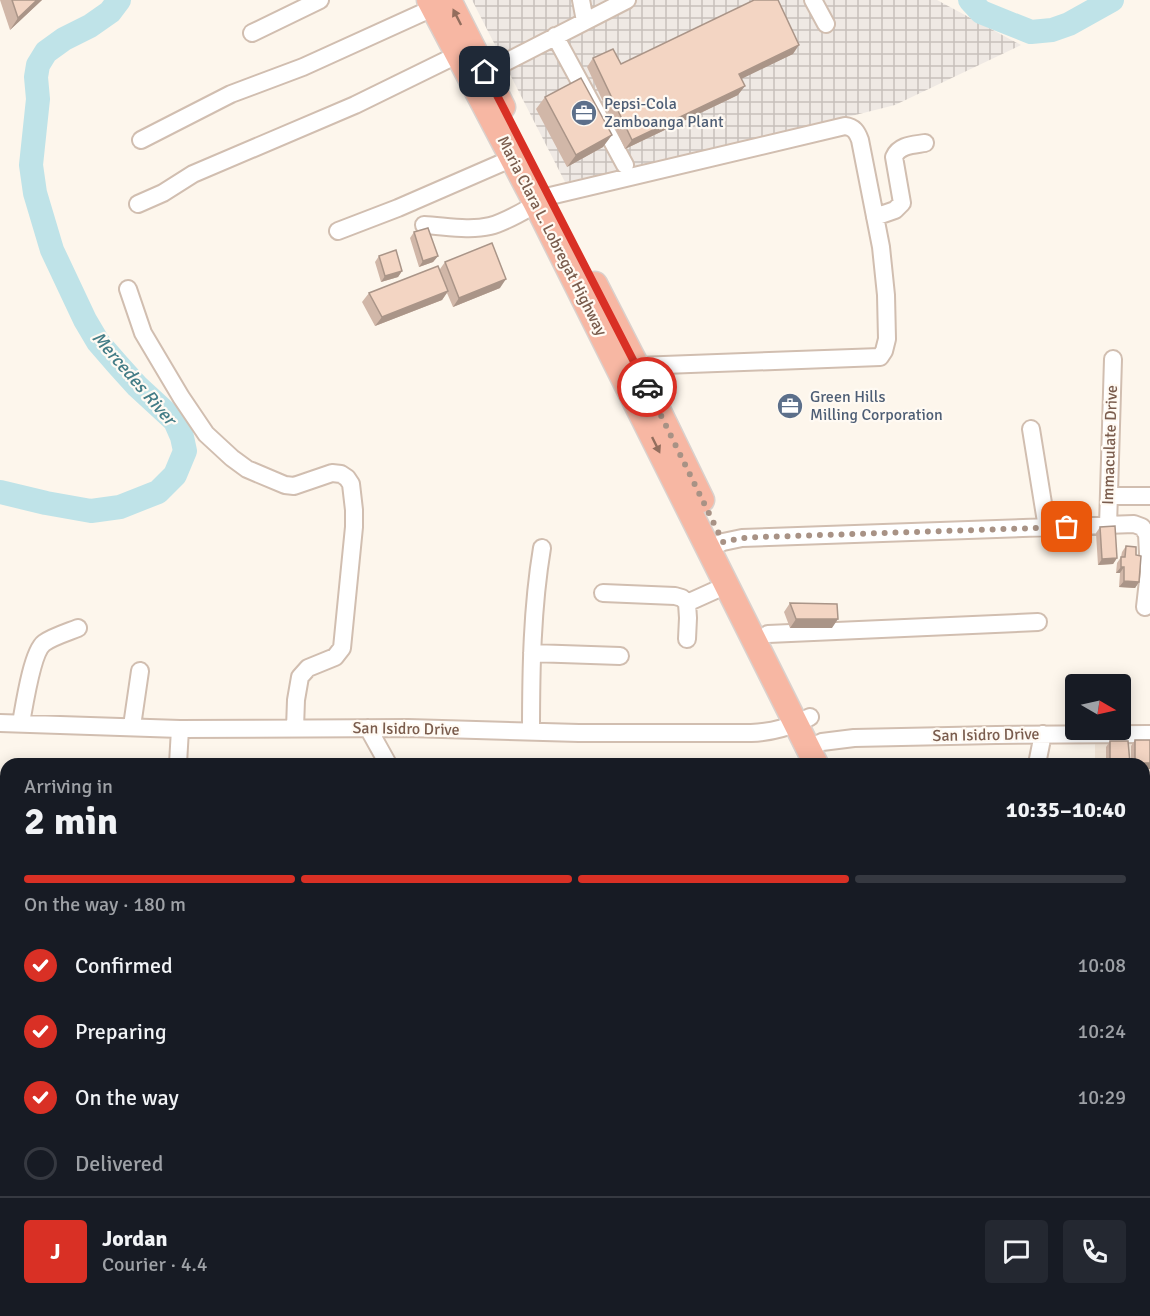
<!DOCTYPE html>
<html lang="en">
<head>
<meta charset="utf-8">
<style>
  :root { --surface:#171b24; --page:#242831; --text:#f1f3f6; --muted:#9ea1a6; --line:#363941; --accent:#d93025 }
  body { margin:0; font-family:Signika,sans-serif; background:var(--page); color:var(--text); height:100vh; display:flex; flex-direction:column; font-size:22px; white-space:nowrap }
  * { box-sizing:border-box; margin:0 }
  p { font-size:20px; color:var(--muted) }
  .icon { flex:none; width:33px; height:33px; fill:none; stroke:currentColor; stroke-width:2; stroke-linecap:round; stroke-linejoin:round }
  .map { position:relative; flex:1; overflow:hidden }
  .details { position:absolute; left:0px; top:758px; width:1150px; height:560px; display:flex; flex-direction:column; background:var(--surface); border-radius:18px 18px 0 0; box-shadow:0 3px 15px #0003 }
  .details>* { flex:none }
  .needle { width:39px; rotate:99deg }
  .tools { position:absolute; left:1065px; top:674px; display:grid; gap:12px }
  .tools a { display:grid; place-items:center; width:66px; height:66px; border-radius:6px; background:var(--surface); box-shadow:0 3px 15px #0003; font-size:30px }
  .pin { position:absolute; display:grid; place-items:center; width:51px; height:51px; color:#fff; margin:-26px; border-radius:12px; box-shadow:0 3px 9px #0006 }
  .courier { position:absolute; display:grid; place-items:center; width:60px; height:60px; margin:-30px; border:4px solid #d93025; border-radius:50%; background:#fff; color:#222; box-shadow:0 2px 8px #0007 }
  .head em { font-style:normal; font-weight:700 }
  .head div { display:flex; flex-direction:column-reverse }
  .head { display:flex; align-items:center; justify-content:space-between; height:102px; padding:0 24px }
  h1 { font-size:39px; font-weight:700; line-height:45px }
  .bar { display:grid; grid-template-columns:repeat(4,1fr); gap:9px 6px; align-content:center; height:72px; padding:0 24px }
  .bar i { height:8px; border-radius:4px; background:var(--line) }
  .bar .selected { background:var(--accent) }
  .bar p { grid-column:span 4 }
  .line { display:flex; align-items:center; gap:15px; padding:0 24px; border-top:2px solid var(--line) }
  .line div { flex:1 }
  .round { display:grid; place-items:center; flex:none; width:63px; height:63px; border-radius:6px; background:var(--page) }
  ol { padding:0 24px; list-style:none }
  li { display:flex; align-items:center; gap:18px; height:66px }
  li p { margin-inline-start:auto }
  li .icon { padding:6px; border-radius:50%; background:var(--accent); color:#fff; stroke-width:4 }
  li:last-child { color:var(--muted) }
  li i { width:33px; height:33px; border:3px solid var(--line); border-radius:50% }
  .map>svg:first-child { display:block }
</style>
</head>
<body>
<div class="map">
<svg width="1150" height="1316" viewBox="0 0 1150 1316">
  <defs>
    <pattern id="industrial-grid" width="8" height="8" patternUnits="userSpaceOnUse" patternTransform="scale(1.5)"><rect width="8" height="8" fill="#efe9e4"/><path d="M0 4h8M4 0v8" fill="none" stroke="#c7c0bb"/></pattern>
  </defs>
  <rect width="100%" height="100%" fill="#fdf6ec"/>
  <!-- residential -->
  <path fill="#f5e8da" d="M1095,738L1150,739V1282L1144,1280V764L1095,763Z"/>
  <!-- industrial -->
  <path fill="url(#industrial-grid)" d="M472,0H937L1021,45L895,105L740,144L565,182Z"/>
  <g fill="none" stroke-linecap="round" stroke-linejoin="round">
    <!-- river -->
    <path stroke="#bfe3e8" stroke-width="24" d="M970,0L981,12L1031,32L1052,30L1069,24L1112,0
      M0,492L46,503L91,511L120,507L158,492L175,475L185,451L182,437L175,421L137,386L118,365L98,342L85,320L52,250L35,193L31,165L38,99L36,77L38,65L46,52L64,39L90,26L110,12L119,0"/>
    <!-- minor casing -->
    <g stroke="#d1beb0" stroke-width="20">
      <path id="minor" d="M581,0L585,21
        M813,0L826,24
        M252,33L320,0
        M555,36L625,165
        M477,77L627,0
        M141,140L231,94L303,67L433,8
        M550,196L845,126C854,127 857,132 860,140L881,247L886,295L887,339L884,351L880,357L637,366L631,369
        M138,204L163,193L193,174L355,105L457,55
        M875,217L895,210L902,203L894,157C899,145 913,145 925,143
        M424,225C445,226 469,231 490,226C506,222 522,212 536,204
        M338,231L398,208L513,158
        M128,289L143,333L181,397L206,434L232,458L247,469L285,485L294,486L332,473L341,474L347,478L351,484L354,510V527L342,648L335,657L308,668L300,677L296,700L295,728
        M1031,429L1047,528
        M1109,496H1150
        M1108,526L1113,359
        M708,549L723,542L742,538L1134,524L1142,527L1147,534L1149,572H1150
        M603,593L675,596L682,598L687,603L727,585
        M1145,607L1149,572
        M768,634L1038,622
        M687,639L688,618L687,603
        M532,653L620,656
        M0,723L180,729L408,728L579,733H751C774,732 789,727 810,717
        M21,723C24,707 32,652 44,643C52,637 68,632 78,628
        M132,726L140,671
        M368,728L388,764
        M531,732C531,670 532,608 542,548
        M809,748L822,742L854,738L996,735L1150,734
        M178,764L180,729
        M1037,764L1043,734
        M1144,784H1150
        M0,957H6
        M1144,1110H1150
        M1144,1190L1150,1189
        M1,1316L0,1282L6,1193
        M74,1316V1311
        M123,1316L124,1311"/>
    </g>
    <!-- highway casing -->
    <g stroke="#dad1cd" stroke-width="27">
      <path id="highway" d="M429,0L536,204L816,764
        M449,0L503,107
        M595,284L637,366L702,500
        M1106,1311L1110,1316
        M1136,1311L1144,1316"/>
    </g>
    <!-- minor -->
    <use href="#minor" stroke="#fff" stroke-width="16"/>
    <!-- highway -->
    <use href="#highway" stroke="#f7b7a3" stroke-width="24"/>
  </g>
  <!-- wall -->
  <path fill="#d1b7a8" d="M0,0H42L10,30Z
    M793,54L741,78L738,95L625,149L587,67L593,58L621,64Z
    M545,97L603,147L567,167L536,109Z
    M414,232L438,256L433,262L419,267L410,238Z
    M379,256L402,271L398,277L381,282L375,262Z
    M445,262L500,288L453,307L447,293L442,300L375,326L362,302L369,293L440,269Z
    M1065,524L1087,548L1062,549L1061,530Z
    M1100,527L1117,558L1113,564L1098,565L1096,533Z
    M1126,546L1136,555L1139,582L1135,588L1119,587L1120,573H1116L1117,563L1121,557L1122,552Z
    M790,603L832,628H790L784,612Z
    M1135,740L1144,764H1131V746Z
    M1110,741L1129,764H1106V747Z
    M1149,1120L1150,1148H1146L1145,1126Z"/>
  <!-- shaded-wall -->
  <path fill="#aa9588" d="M37,0H42L10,30L18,18Z
    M799,45L793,54L733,83L739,74Z
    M745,86L738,95L625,149L632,140Z
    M612,135L603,147L567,167L576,155Z
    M438,256L433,262L419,267L423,261Z
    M402,271L398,277L381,282L385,276Z
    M506,279L500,288L453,307L459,298Z
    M448,291L442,300L375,326L382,317Z
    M1091,542L1087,548L1062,549L1066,543Z
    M1117,558L1113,564L1098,565L1102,559Z
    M1121,567H1124L1120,573H1116Z
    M1124,581L1139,582L1135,588L1119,587Z
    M796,619H838L832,628H790Z
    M1135,763H1150V769H1144V764H1134Z
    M1150,1142V1148H1146Z"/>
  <!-- building -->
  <path fill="#f3d5c3" stroke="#aa9588" stroke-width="1.5" d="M12,0H37L18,18Z
    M754,0H778L799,45L739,74L745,86L632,140L593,58L613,49L621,64Z
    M581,78L612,135L576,155L545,97Z
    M428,228L438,256L423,261L414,232Z
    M492,243L506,279L459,298L445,262Z
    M396,250L402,271L385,276L379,256Z
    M438,266L448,291L382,317L369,293Z
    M1091,523V542L1066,543L1065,524Z
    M1115,526L1117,558L1102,559L1100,527Z
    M1126,546L1136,547V555L1141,556L1139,582L1124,581V567H1121V557H1125Z
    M790,603L837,604L838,619H796Z
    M1135,740H1150V763H1135Z
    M1110,741H1128L1130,763H1110Z"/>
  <!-- one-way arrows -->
  <defs><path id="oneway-solid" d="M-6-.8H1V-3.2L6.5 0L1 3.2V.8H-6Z" transform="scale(1.5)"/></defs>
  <g fill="#936e5e">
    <use href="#oneway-solid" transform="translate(457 17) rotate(-117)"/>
    <use href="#oneway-solid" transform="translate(656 445) rotate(64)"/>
  </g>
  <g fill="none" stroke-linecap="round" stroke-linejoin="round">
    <!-- done -->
    <path stroke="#a89285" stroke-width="6" stroke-dasharray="0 10.8" d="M647,387L723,542L742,538L762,537L1067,527"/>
    <!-- route -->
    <path stroke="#d93025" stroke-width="8" d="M485,72L647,387"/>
  </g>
  <!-- icons -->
  <defs>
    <g id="office-disc" transform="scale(1.35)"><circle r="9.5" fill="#5c6f8a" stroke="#fffaf3"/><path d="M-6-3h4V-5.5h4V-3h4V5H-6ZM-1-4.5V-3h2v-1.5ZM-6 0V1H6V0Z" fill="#fff"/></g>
  </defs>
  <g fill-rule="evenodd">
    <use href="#office-disc" x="584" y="113"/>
    <use href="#office-disc" x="790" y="406"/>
  </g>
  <g text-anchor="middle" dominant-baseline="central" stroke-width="4.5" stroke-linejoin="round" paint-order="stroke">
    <!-- service labels -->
    <g font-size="16" fill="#4e5e75" stroke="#fffaf3" text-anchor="start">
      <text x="604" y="104">Pepsi-Cola<tspan x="604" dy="18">Zamboanga Plant</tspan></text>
      <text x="810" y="397">Green Hills<tspan x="810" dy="18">Milling Corporation</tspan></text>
    </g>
    <!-- street labels -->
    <g font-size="16" fill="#7a5c4d" stroke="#fffaf3">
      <text transform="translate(552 236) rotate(63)">Maria Clara L. Lobregat Highway</text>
      <text transform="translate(1110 445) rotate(-88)">Immaculate Drive</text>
      <text transform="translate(406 729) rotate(1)">San Isidro Drive</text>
      <text transform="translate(986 735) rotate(-1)">San Isidro Drive</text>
    </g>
    <!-- water labels -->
    <g font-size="18" font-style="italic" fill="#437c86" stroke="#fffaf3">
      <text transform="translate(134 378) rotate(49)">Mercedes River</text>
    </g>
  </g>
</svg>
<div class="tools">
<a><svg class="needle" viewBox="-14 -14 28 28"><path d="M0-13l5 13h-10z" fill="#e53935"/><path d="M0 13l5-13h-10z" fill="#9ea1a6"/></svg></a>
</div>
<div class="pin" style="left:1067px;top:527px;background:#ea580c"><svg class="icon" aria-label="bag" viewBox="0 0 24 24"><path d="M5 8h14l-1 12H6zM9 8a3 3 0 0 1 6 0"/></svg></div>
<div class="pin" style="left:485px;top:72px;background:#1f2937"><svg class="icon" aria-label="home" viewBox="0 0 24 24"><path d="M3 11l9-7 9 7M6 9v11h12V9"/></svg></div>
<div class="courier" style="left:647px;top:387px"><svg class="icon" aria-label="car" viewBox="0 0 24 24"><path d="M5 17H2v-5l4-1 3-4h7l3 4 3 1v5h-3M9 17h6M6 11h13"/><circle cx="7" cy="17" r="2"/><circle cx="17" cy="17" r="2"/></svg></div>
<section class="details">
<div class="head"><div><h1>2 min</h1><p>Arriving in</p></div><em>10:35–10:40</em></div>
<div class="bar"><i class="selected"></i><i class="selected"></i><i class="selected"></i><i></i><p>On the way · 180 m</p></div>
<ol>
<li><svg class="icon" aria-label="check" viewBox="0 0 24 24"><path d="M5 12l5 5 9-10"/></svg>Confirmed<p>10:08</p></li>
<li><svg class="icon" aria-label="check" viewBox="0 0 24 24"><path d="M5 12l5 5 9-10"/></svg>Preparing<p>10:24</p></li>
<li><svg class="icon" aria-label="check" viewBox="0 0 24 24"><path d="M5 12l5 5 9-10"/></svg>On the way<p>10:29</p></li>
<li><i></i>Delivered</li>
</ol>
<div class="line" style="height:108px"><b class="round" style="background:var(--accent);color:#fff">J</b><div><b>Jordan</b><p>Courier · 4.4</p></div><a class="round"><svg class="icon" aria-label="chat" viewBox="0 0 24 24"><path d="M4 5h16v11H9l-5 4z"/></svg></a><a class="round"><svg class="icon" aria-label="phone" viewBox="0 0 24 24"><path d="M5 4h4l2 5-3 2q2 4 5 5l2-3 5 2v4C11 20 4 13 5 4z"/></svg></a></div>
</section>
</div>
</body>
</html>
